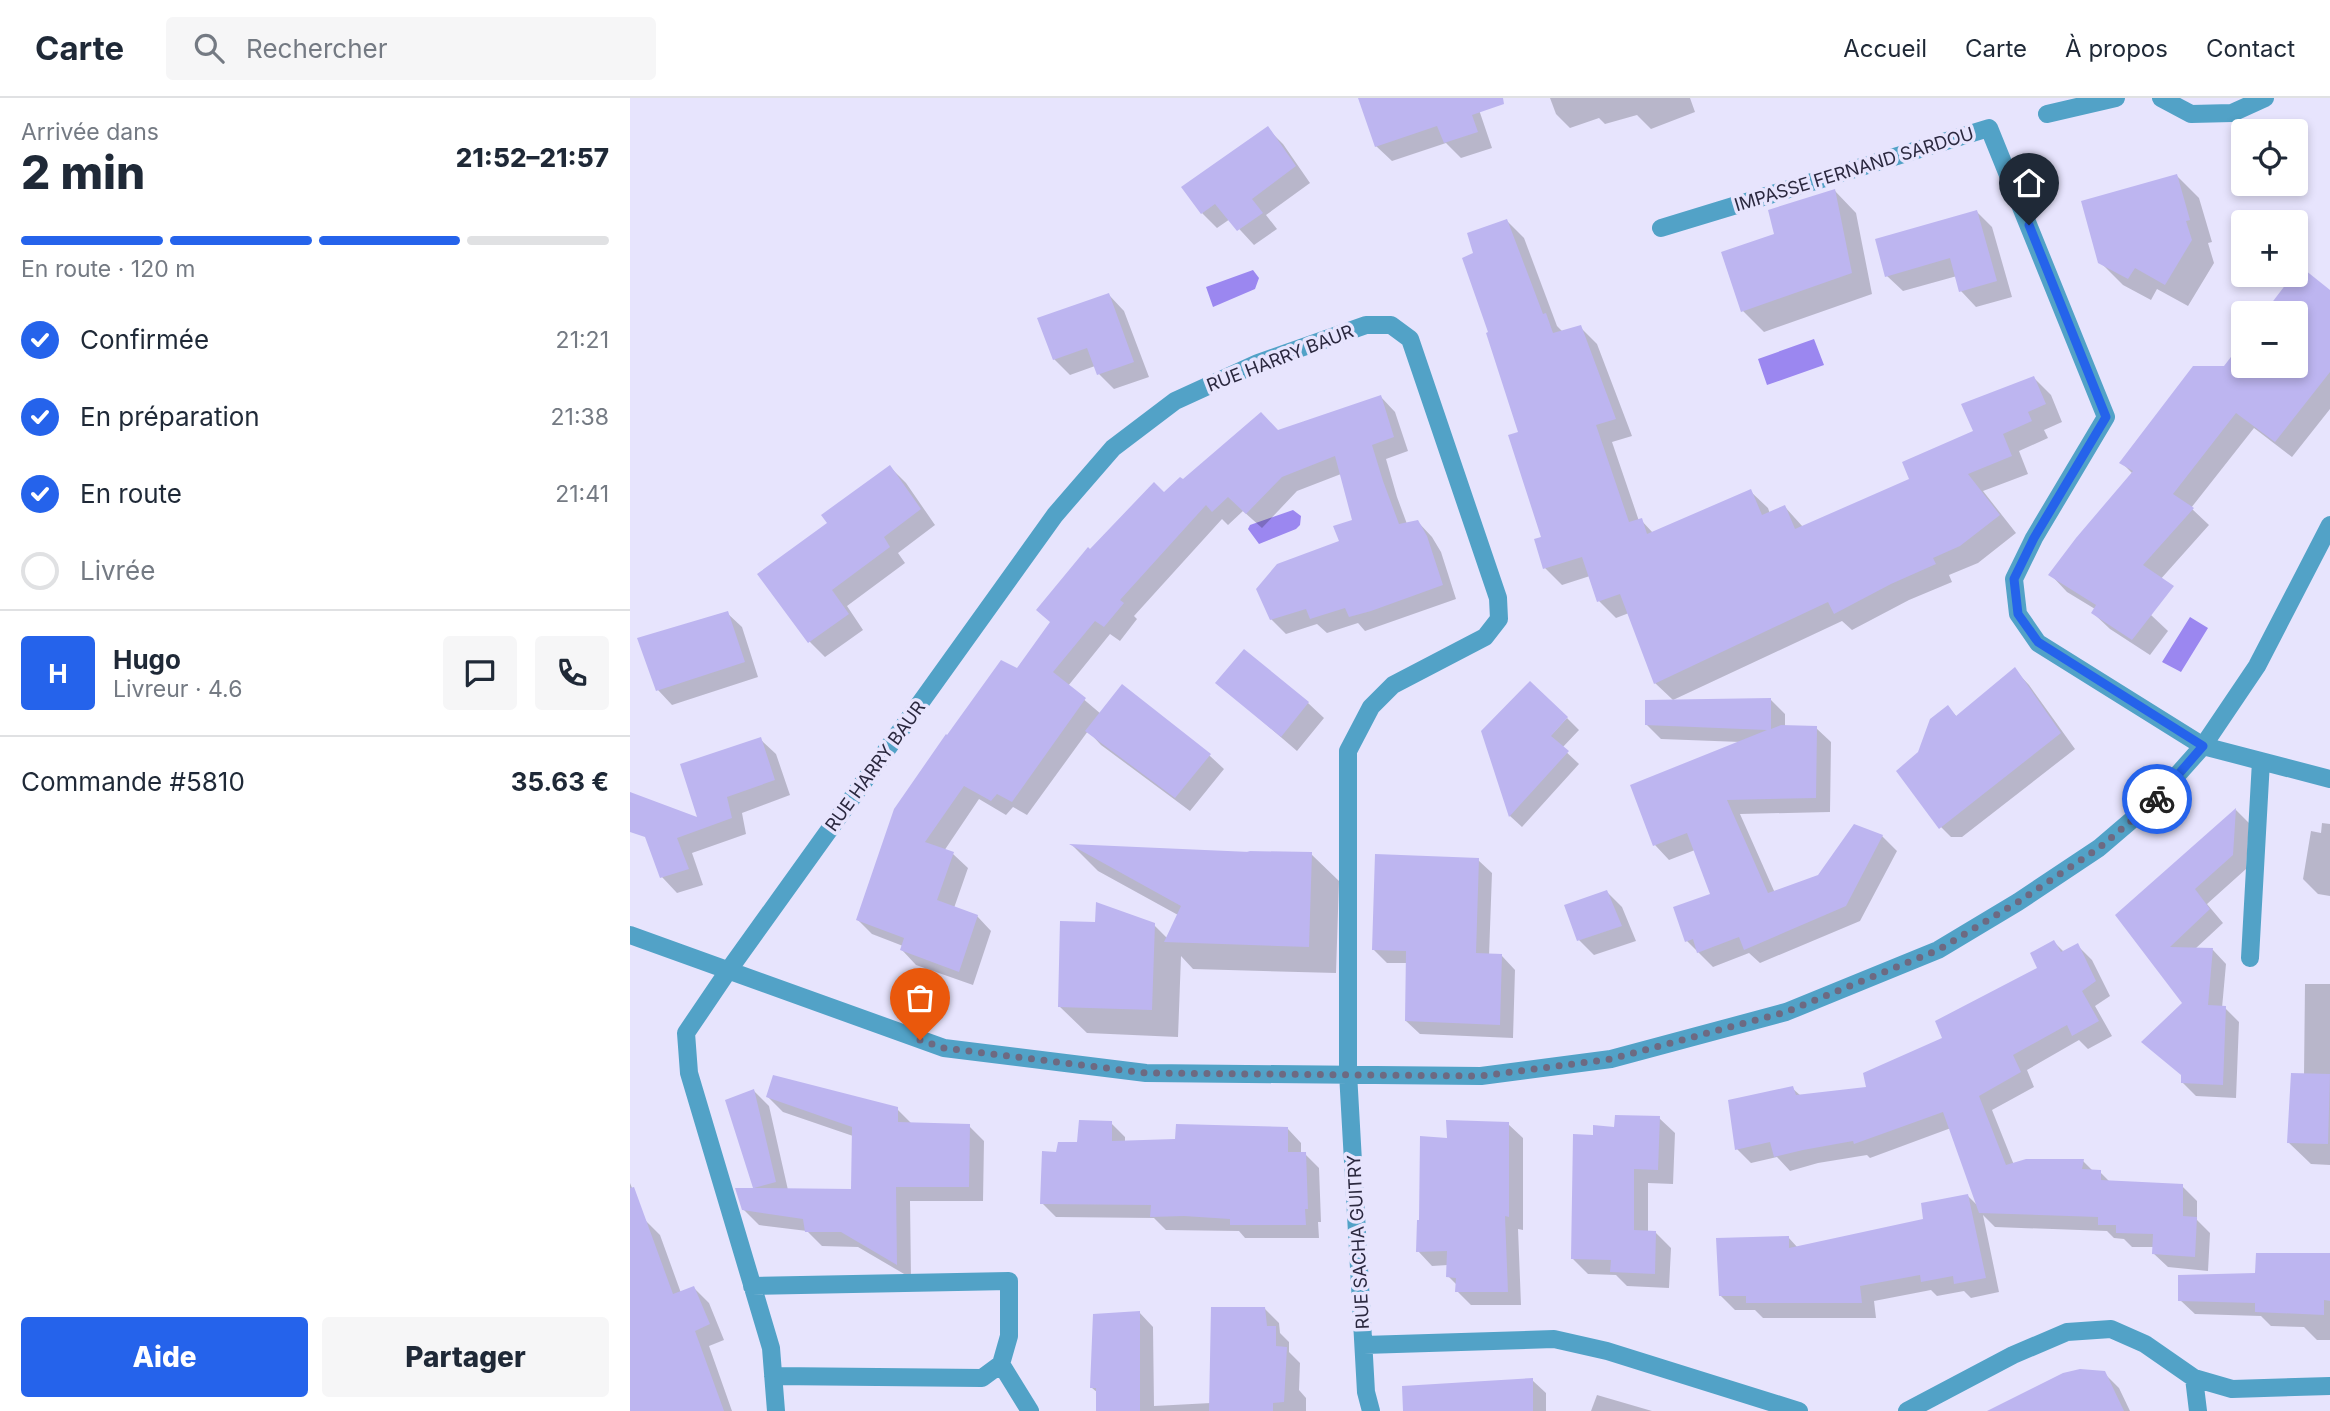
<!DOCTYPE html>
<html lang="fr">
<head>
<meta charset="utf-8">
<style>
  :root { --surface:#fff; --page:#f6f6f7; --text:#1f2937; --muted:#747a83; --line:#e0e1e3; --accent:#2563eb }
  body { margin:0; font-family:Inter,sans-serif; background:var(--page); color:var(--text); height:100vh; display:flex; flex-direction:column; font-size:26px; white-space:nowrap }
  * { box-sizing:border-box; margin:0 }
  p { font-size:23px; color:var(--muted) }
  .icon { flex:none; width:38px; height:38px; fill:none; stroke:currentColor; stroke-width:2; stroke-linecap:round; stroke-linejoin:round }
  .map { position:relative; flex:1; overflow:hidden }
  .drawer { display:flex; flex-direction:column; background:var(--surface); width:630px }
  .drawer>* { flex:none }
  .fabs { position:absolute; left:1601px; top:21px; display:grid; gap:14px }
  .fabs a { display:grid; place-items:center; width:77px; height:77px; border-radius:7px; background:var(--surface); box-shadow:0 4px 10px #0003; font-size:35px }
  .pin { position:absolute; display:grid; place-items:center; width:60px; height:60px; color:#fff; margin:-72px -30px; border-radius:50% 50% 50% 0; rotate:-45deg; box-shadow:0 0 7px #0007 }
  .pin .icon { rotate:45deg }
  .courier { position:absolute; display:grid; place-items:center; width:70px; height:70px; margin:-35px; border:5px solid #2563eb; border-radius:50%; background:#fff; color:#222; box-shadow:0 2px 9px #0007 }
  .head em { font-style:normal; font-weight:800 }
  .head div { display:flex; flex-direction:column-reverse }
  .head { display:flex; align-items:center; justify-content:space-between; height:119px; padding:0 21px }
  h1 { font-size:46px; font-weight:800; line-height:52px }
  .bar { display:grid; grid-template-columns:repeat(4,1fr); gap:10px 7px; align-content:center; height:84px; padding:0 21px }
  .bar i { height:9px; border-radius:5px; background:var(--line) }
  .bar .selected { background:var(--accent) }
  .bar p { grid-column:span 4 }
  .line { display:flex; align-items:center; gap:18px; padding:0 21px; border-top:2px solid var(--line) }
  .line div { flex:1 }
  .round { display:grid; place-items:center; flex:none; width:74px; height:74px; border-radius:7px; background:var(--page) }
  ol { padding:0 21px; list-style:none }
  li { display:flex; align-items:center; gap:21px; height:77px }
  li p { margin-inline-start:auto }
  li .icon { padding:7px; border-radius:50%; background:var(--accent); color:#fff; stroke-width:4 }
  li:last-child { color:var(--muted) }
  li i { width:38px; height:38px; border:4px solid var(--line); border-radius:50% }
  .primary-button { display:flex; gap:14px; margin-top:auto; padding:14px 21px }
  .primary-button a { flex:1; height:80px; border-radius:7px; background:var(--accent); color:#fff; font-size:28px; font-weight:800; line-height:80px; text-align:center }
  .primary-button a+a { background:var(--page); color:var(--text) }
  header { display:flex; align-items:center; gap:42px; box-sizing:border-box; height:98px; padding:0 35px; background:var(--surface); border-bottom:2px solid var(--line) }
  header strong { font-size:33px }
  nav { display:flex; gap:38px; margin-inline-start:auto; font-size:24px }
  .search { width:490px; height:63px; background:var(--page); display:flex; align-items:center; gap:18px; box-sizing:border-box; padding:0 24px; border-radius:7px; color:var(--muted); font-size:26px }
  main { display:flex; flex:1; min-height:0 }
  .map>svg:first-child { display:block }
</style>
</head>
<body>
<header>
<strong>Carte</strong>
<div class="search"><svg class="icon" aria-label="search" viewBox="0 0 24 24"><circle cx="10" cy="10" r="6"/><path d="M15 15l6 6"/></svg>Rechercher</div>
<nav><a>Accueil</a><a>Carte</a><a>À propos</a><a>Contact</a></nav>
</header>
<main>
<section class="drawer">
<div class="head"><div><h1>2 min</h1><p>Arrivée dans</p></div><em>21:52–21:57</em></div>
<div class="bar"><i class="selected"></i><i class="selected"></i><i class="selected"></i><i></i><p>En route · 120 m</p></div>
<ol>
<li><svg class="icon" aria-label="check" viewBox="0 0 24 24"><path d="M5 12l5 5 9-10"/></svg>Confirmée<p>21:21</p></li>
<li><svg class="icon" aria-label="check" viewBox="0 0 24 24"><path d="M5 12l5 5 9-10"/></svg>En préparation<p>21:38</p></li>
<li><svg class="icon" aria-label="check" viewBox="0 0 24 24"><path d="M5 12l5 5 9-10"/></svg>En route<p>21:41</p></li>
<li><i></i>Livrée</li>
</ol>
<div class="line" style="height:126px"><b class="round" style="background:var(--accent);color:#fff">H</b><div><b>Hugo</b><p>Livreur · 4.6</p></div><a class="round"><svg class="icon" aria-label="chat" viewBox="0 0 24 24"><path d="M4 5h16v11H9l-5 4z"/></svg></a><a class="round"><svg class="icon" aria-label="phone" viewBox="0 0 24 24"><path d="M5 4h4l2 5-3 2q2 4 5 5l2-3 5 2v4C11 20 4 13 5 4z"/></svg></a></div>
<div class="line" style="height:91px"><div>Commande #5810</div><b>35.63 €</b></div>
<div class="primary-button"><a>Aide</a><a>Partager</a></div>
</section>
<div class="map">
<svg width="1700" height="1313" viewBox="0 0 1700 1313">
  <rect width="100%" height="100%" fill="#e7e4fd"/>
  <!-- water -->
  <path fill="#9b87f0" d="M623,172L629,180L625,191L583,209L576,189Z
    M1184,241L1194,267L1137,287L1128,261Z
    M663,412L671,418L670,427L666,431L629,446L618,431L620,427Z
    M1560,519L1578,530L1551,574L1532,564Z"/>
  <!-- shadow -->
  <path fill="#0003" d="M730,0H845L862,50L831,60L816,45L762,63L746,48Z
    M920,0H1060L1065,14L1021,31L1007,17L975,26L969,20L940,30L926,16Z
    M638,31L653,46L680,85L636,117L647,131L624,147L600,121L587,130L572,115Z
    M1547,78L1569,100L1582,144L1578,145L1584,165L1558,208L1527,191L1521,202L1493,187L1470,164Z
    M1205,93L1226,115L1242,196L1134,234L1113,213L1146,137Z
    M1347,114L1362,129L1382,199L1346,209L1331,193L1327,178L1273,193L1257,178Z
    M877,123L894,140L927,228L933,234L950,229L967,246L1002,338L982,344L1009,423L1011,422L1023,435L1120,393L1138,410L1140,416L1155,409L1173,429L1282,382L1345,334L1404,280L1421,297L1432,324L1414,332L1418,340L1389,353L1398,376L1353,393L1386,435L1348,465L1319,477L1322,484L1279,502L1222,532L1212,523L1043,602L1025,585L999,515L986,520L969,503L960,478L932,487L915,470L914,440L890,335L845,156Z
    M1670,170L1700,193V311L1662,359L1624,330L1561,410L1579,427L1529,483L1521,517L1538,533L1520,557L1480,531L1463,515L1465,511L1437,494L1421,477L1503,376L1492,365L1614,268H1666V215H1636Z
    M479,197L494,213L519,279L484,291L469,276L465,268L440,277L424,261Z
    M751,299L765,314L778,353L756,361L767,399L777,426L788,424L802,439L811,454L826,501L735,533L728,525L697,535L687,526L656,536L641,521L711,444L724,423L711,376L667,393L632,430L613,413L598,427L592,421L504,518L507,521L490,543L480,536L438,588L471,616L492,588L580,658L594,671L560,713L471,647L458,633L397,717L383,709L376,717L349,701L314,753L323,756L338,770L324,810L347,818L361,833L343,887L286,867L272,852L273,848L242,836L228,822L387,572L422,525L460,453L553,384L648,333Z
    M260,369L276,385L305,427L268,455L275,465L217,508L233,532L195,559L180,544L130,476L200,426Z
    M97,515L112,529L128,579L42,607L28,592Z
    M1385,572L1399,587L1445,651L1332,739H1321L1305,723L1289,655L1318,609L1327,619Z
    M588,585L678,605L694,620L667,653Z
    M1141,602L1155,616V629L1186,630L1201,644L1200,714L1110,716L1145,795L1189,778L1252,738L1267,753L1230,823L1130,865L1119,855L1083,869L1057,843L1082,797L1065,752L1039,762L1025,747L1111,644L1031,641L1016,626Z
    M937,620L949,632L932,650L949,666L892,729L880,718L872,690Z
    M130,641L146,656L160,697L112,715L116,736L62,755L73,787L47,795L32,779L0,696L69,722Z
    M1606,712L1619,725L1616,771L1577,806L1593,825L1565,851L1583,852L1596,866L1592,910H1595L1609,924L1606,1000L1566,998L1552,984L1554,905L1487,818Z
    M1692,725L1700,726V798L1688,796L1673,781L1681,733L1691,735Z
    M443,748L623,756H681L709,783L706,875L563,871L551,858L548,939L457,935L429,908L524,827L538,841L548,817L468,773Z
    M848,762L862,775L859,858H872L885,872L883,940L790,936L776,923L778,865H757L743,851Z
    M977,794L992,809L1006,843L964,857L949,842Z
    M1424,844L1434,854L1447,847L1462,862L1480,898L1465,908L1482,938L1458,951L1449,942L1397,972L1404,989L1362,1012L1384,1067L1453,1063L1463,1073L1470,1074L1481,1085L1552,1088L1567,1103V1122L1580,1135L1578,1173L1538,1169L1523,1155L1524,1149H1502L1494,1141L1484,1140L1477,1133L1365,1129L1353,1117L1369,1194L1341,1200L1334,1193L1307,1198L1301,1192L1244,1203L1246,1220H1133L1125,1212H1105L1090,1197L1158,1139L1168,1150L1294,1123L1338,1098L1349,1109L1321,1030L1240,1060L1237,1057L1188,1065L1160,1073L1147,1059L1121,1065L1107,1051L1162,990L1171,998L1238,991L1314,941L1410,870Z
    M1675,886H1700V1067L1681,1066L1658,1044L1674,977Z
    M124,993L139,1008L158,1092L222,1093L223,1038L153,1014L138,999L267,1011L282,1026L339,1028L354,1043L353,1103H280L281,1180L228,1149L192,1148L177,1133L129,1127L113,1111L125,1092L97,1003Z
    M1029,1020L1045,1035L1043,1086L1018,1085V1134L1026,1135L1041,1150L1039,1190L997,1188L986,1177L958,1176L943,1161L964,1039L985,1031Z
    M481,1025L495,1039V1044L547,1043L658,1031L671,1045V1056H675L689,1070L691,1124H688L689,1140H615L609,1133L536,1132L524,1120L426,1119L412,1105L427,1055L449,1046Z
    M878,1026L893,1040V1132L888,1131L891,1207H841L827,1193V1187L818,1178V1167L802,1168L788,1153Z
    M0,1085L15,1122L30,1137L51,1195L64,1190L79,1205L94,1242L79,1248L102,1313H0Z
    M1700,1157V1242H1687L1674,1229L1641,1228L1631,1218L1565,1216L1550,1202L1627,1177Z
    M635,1211L649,1225L650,1235L659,1244V1254L670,1265L669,1292L676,1300V1313H468V1295L462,1290L509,1214L523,1229L524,1308L581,1305Z
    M1474,1275L1489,1290L1500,1313H1361Z
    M902,1282L916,1295V1313H830Z
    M967,1297L1022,1313H961Z"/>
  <!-- building -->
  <path fill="#bdb5f0" d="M728,0H873L874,6L842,17L848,34L814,45L807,28L745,49Z
    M638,28L666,68L622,101L633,115L607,133L585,106L571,116L551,89Z
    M1547,76L1560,122L1556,123L1562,142L1535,187L1505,170L1498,181L1468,165L1451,103Z
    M1205,91L1222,175L1111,214L1091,154L1144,136L1138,112Z
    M1347,112L1367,183L1329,194L1320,160L1255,179L1245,141Z
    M877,121L913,216L916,215L923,235L951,227L986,321L966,327L999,424L1012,420L1017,436L1121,391L1132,417L1155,407L1165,431L1279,381L1272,364L1343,333L1331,306L1404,278L1416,306L1398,314L1402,323L1373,336L1382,358L1338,376L1370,417L1330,448L1303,460L1306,466L1261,486L1204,516L1198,504L1024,586L990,496L967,504L952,459L913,471L904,441L911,439L878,337L888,334L856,235L858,234L832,160L843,155L837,135Z
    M1670,168L1700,192V274L1645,344L1606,315L1543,396L1564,410L1513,467L1544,488L1502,542L1461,515L1466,507L1418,477L1446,440L1503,373L1489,365L1563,268H1594L1614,242V268H1666V215H1634L1663,177H1666Z
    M479,195L504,264L467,277L457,250L423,262L407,220Z
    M751,297L764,339L742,347L753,383L769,426L788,422L797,438L813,487L741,513L719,519L715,510L680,521L676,511L640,522L626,491L647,466L709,443L703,428L722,422L705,358L652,379L616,416L598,399L582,414L576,407L490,502L494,505L474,529L465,523L423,574L456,600L382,704L367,696L361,703L334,688L295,744L324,754L307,802L348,817L329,874L270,852L274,840L226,822L264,711L316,636L317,637L371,562L387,570L420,524L406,512L458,449L460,451L524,384L534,394L550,379L553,381L631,314L648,332Z
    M260,367L291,411L254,439L260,449L202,492L219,516L178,545L127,476L197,425L191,417Z
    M98,513L115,564L26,593L7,540Z
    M614,551L679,604L651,639L585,585Z
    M1385,569L1431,635L1309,731L1266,673L1288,654L1300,621L1318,607L1326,618Z
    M900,583L938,619L921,638L939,653L879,719L851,633Z
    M492,586L581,656L545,700L455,633Z
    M1141,600V631L1151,627L1187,628L1186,700L1097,702L1138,795L1188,777L1224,726L1253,737L1216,808L1114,852L1109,839L1067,855L1063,841L1055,844L1043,809L1080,796L1057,735L1023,748L1000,687L1137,632L1015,627V602Z
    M131,639L145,682L97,699L102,720L47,740L59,771L30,780L15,739L0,734V694L67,719L50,666Z
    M1606,710L1603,757L1565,791L1580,811L1540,849L1583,850L1578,907L1596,908L1593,987L1551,985V977L1511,944L1552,905L1485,817Z
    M439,746L620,754L617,753L682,754L679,849L534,844L551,808Z
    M745,756L849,760L846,855L872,856L870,927L775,923L776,853L742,852Z
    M977,792L992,828L947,843L934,807Z
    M466,804L525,825L522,912L428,909L430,823L465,824Z
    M1424,842L1431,854L1448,845L1466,883L1452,893L1469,923L1442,938L1437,927L1383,957L1391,974L1349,998L1376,1067L1396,1061H1454L1452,1071L1471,1072V1082L1553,1086V1118L1567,1119L1565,1159L1522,1156L1523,1136L1486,1135V1127H1468V1119L1349,1115L1313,1014L1224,1046L1223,1043L1173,1052L1144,1059L1140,1044L1105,1052L1098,1002L1163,988L1166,997L1236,989L1233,975L1312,940L1305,923L1407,870L1400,855Z
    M1661,975L1700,976L1698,1046L1657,1045Z
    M143,977L268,1009V1024L340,1026L339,1089H266L267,1167L211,1134H175L173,1121L112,1112L105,1090H123L95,1002L124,991L146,1084L124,1090L221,1091L222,1029L136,999Z
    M985,1017L1030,1018L1028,1072L1004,1071V1132L1026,1133L1025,1176L980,1174L981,1162L941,1161L943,1036L963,1037V1027L984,1029Z
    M449,1022L482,1023V1043L545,1041L546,1026L658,1029V1054H676L678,1111H675L676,1127H600V1121L554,1118L520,1119L521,1107L410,1106L412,1053L426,1054L428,1044H447Z
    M816,1022L879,1024V1119L875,1118L878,1194H825L826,1180L816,1179L817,1153L786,1154L787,1122H789L790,1038L817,1040Z
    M4,1089L43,1196L64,1188L80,1226L65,1233L94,1313H0V1090Z
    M1338,1096L1356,1180L1324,1186L1323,1178L1291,1184L1290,1177L1230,1188L1232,1205H1116V1198H1089L1086,1140L1159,1138V1150L1293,1121L1291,1105Z
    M1626,1155H1700V1203L1694,1202V1217L1625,1214V1205L1548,1203V1177L1625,1175Z
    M581,1209H635L637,1228H646V1248L657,1249L654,1304L643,1305V1313H579Z
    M510,1213V1313H466V1290H460L463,1216Z
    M1450,1271L1475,1273L1494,1313H1357L1433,1275Z
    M903,1280V1313H773L772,1288Z"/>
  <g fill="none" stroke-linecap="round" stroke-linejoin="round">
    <!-- minor -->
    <path stroke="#52a2c7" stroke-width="18" d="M1531,0L1561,16L1602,15L1635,0
      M1417,16L1486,0
      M1031,130L1359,30L1476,319L1404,440L1384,481L1388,516L1408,545L1573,648L1700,681
      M0,837L314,950L516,975L851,978L981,961L1156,914L1308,852L1388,804L1469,750L1524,703L1573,648L1627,568L1700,427
      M1620,860L1631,663
      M122,1188L379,1183V1238L371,1266L352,1280L143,1278
      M734,1247L924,1241L977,1253L1169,1313
      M371,1266L400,1313
      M1564,1280L1568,1313
      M146,1313L141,1250L59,975L56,935L98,873L425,417L483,350L545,303L628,265L736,227H761L780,241L868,500L869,521L855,539L763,587L741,609L718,653V975L736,1294L741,1313
      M1277,1313L1383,1257L1437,1234L1481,1231L1515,1246L1564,1280L1602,1291L1700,1288"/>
  </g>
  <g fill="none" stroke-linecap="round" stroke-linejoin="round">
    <!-- done -->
    <path stroke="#6d6a82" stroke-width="7" stroke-dasharray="0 12.6" d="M290,942L314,950L516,975L851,978L981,961L1156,914L1308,852L1388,804L1469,750L1527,701"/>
    <!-- route -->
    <path stroke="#2563eb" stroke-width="9" d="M1399,127L1476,319L1404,440L1384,481L1388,516L1408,544L1573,648L1527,701"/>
  </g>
  <g text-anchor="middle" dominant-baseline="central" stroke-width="7" stroke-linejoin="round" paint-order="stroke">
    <!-- street labels -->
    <g font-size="18" fill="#2b283f" stroke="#e7e4fd">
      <text transform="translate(1224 71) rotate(-17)">IMPASSE FERNAND SARDOU</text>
      <text transform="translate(650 260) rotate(-21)">RUE HARRY BAUR</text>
      <text transform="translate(245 668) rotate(-54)">RUE HARRY BAUR</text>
      <text transform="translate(728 1144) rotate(-93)">RUE SACHA GUITRY</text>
    </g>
  </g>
</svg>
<div class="fabs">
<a><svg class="icon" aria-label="locate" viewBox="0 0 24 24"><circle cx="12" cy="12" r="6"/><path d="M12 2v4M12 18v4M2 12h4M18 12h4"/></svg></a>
<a>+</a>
<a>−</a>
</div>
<div class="pin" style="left:290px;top:942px;background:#ea580c"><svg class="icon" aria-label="bag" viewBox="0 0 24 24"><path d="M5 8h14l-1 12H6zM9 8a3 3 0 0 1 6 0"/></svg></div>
<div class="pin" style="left:1399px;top:127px;background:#1f2937"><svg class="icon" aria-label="home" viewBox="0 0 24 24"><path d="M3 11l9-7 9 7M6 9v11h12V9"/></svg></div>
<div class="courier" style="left:1527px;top:701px"><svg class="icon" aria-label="bike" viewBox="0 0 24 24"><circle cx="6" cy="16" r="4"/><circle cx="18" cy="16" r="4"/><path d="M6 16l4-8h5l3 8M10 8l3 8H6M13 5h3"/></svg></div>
</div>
</main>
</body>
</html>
